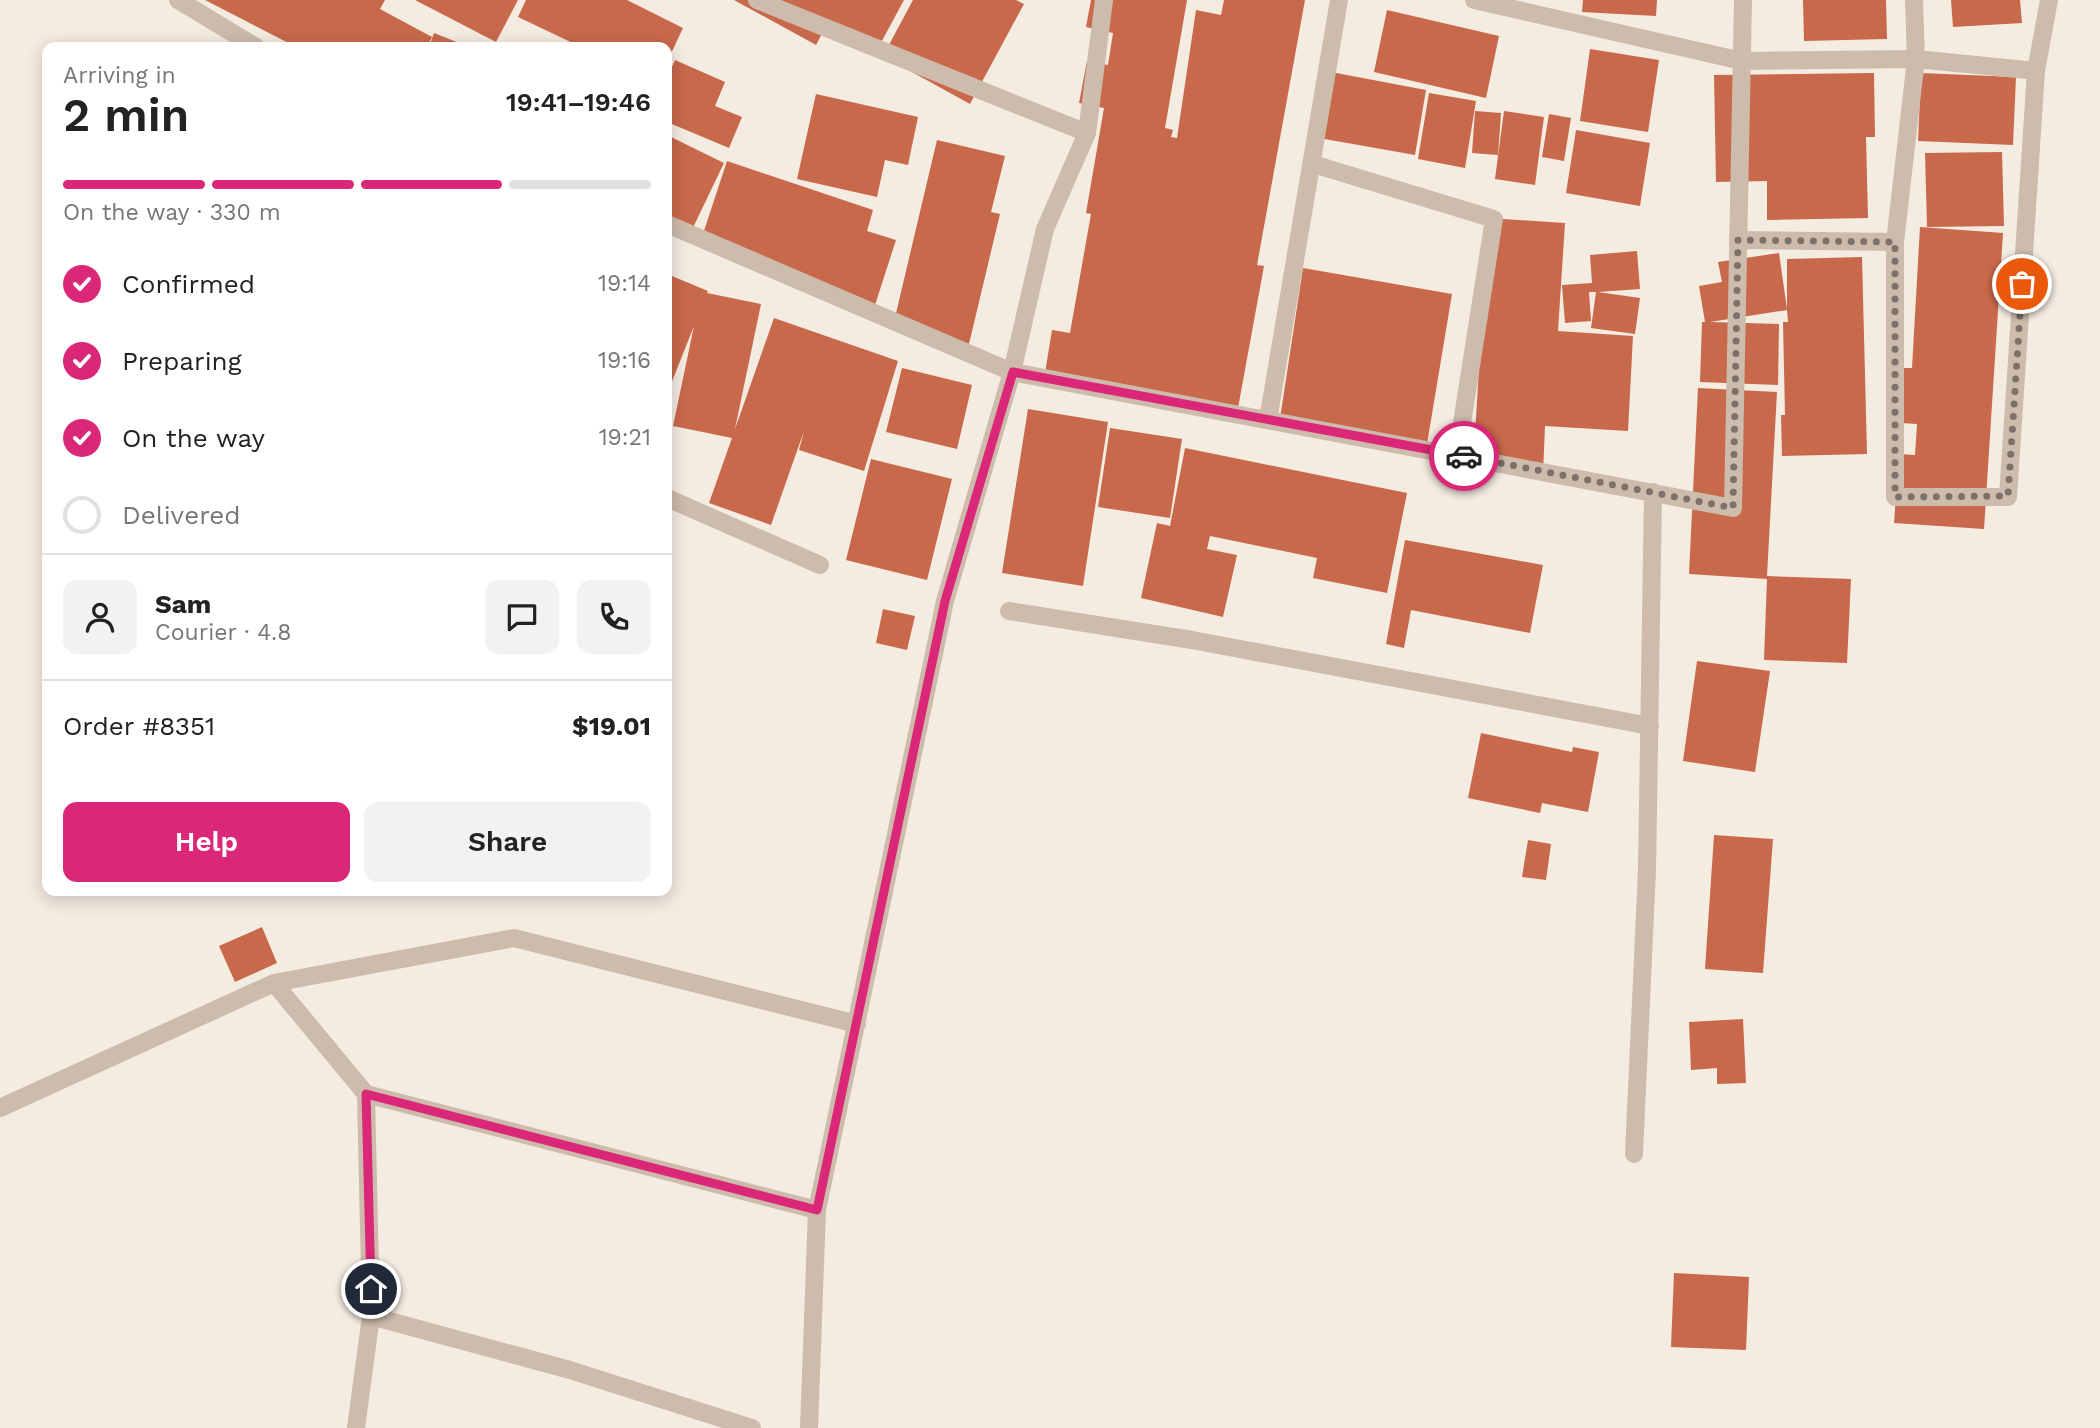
<!DOCTYPE html>
<html lang="en">
<head>
<meta charset="utf-8">
<style>
  :root { --surface:#fff; --page:#f2f2f2; --text:#222; --muted:#767676; --line:#e0e0e0; --accent:#db2777 }
  body { margin:0; font-family:"Work Sans",sans-serif; background:var(--page); color:var(--text); height:100vh; display:flex; flex-direction:column; font-size:26px; white-space:nowrap }
  * { box-sizing:border-box; margin:0 }
  p { font-size:23px; color:var(--muted) }
  .icon { flex:none; width:38px; height:38px; fill:none; stroke:currentColor; stroke-width:2; stroke-linecap:round; stroke-linejoin:round }
  .map { position:relative; flex:1; overflow:hidden }
  .side { position:absolute; left:42px; top:42px; width:630px; height:854px; display:flex; flex-direction:column; background:var(--surface); border-radius:14px; box-shadow:0 4px 18px #0003 }
  .side>* { flex:none }
  .pin { position:absolute; display:grid; place-items:center; width:60px; height:60px; color:#fff; margin:-30px; border:4px solid #fff; border-radius:50%; box-shadow:0 2px 7px #0007 }
  .courier { position:absolute; display:grid; place-items:center; width:70px; height:70px; margin:-35px; border:5px solid #db2777; border-radius:50%; background:#fff; color:#222; box-shadow:0 2px 9px #0007 }
  .headline em { font-style:normal; font-weight:600 }
  .headline div { display:flex; flex-direction:column-reverse }
  .headline { display:flex; align-items:center; justify-content:space-between; height:119px; padding:0 21px }
  h1 { font-size:46px; font-weight:600; line-height:52px }
  .bar { display:grid; grid-template-columns:repeat(4,1fr); gap:10px 7px; align-content:center; height:84px; padding:0 21px }
  .bar i { height:9px; border-radius:5px; background:var(--line) }
  .bar .selected { background:var(--accent) }
  .bar p { grid-column:span 4 }
  .line { display:flex; align-items:center; gap:18px; padding:0 21px; border-top:2px solid var(--line) }
  .line div { flex:1 }
  .round { display:grid; place-items:center; flex:none; width:74px; height:74px; border-radius:14px; background:var(--page) }
  ol { padding:0 21px; list-style:none }
  li { display:flex; align-items:center; gap:21px; height:77px }
  li p { margin-inline-start:auto }
  li .icon { padding:7px; border-radius:50%; background:var(--accent); color:#fff; stroke-width:4 }
  li:last-child { color:var(--muted) }
  li i { width:38px; height:38px; border:4px solid var(--line); border-radius:50% }
  .primary-button { display:flex; gap:14px; margin-top:auto; padding:14px 21px }
  .primary-button a { flex:1; height:80px; border-radius:14px; background:var(--accent); color:#fff; font-size:28px; font-weight:600; line-height:80px; text-align:center }
  .primary-button a+a { background:var(--page); color:var(--text) }
  .map>svg:first-child { display:block }
</style>
</head>
<body>
<div class="map">
<svg width="2100" height="1428" viewBox="0 0 2100 1428">
  <rect width="100%" height="100%" fill="#f4ebe1"/>
  <!-- building -->
  <path fill="#c8694b" d="M205,0H385L380,9L432,37L427,47H296Z
    M415,0H518L496,42Z
    M526,0H627L683,28L667,62V47H581L518,17Z
    M734,0H904L877,50L828,22L816,45Z
    M913,0H1016L1024,4L970,104L883,56Z
    M1091,0H1187L1165,128L1173,130L1171,137L1177,138L1196,10L1221,15L1224,0H1305L1257,265L1264,266L1238,408L1045,373L1052,330L1070,333L1091,214L1086,213L1104,108L1079,103L1087,61L1108,65L1113,33L1086,27Z
    M1583,0H1657L1656,16L1582,12Z
    M1803,0H1886L1887,39L1804,41Z
    M1951,0H2020L2022,23L1953,27Z
    M1387,10L1499,36L1486,98L1374,72Z
    M434,33L469,47H429Z
    M1590,49L1659,60L1648,132L1580,121Z
    M675,60L725,82L715,106L742,117L729,148L667,122V78Z
    M1331,72L1426,90L1415,155L1319,138Z
    M1874,73L1875,137H1866L1868,218L1767,220V181L1716,182L1714,75Z
    M1921,73L2016,77L2013,145L1918,141Z
    M1429,93L1476,101L1465,168L1418,159Z
    M816,94L918,117L908,165L885,160L877,197L797,179Z
    M1475,111L1501,113L1498,155L1472,153Z
    M1504,111L1544,117L1535,185L1495,179Z
    M1549,114L1571,118L1564,161L1542,157Z
    M1576,130L1650,143L1640,206L1566,193Z
    M667,135L724,163L688,238L667,228Z
    M937,140L1005,156L991,212L1000,214L969,344L893,326Z
    M2002,152L2004,226L1927,227L1925,153Z
    M727,161L873,210L867,231L896,240L875,305L699,246Z
    M1488,218L1565,223L1558,331L1633,336L1628,431L1545,426L1543,473L1473,468Z
    M1920,227L2003,233L1984,529L1894,523L1899,454L1915,455L1917,424L1900,423L1904,368H1912Z
    M1637,251L1640,289L1598,292L1640,298L1635,334L1591,328L1596,292H1589L1591,321L1565,323L1562,285L1592,283L1590,255Z
    M1779,253L1787,309V259L1862,257L1867,454L1782,456L1781,415H1785L1783,322H1788L1787,310L1710,322L1779,324L1778,385L1700,382L1702,322H1705L1699,286L1722,282L1718,262Z
    M1303,268L1452,294L1426,450L1279,425Z
    M667,274L708,291L707,293L761,304L735,429L774,318L898,361L864,471L799,450L804,431L771,525L709,503L732,438L673,426L694,326L667,394Z
    M902,368L972,385L957,449L886,432Z
    M1698,388L1777,392L1767,576L1851,579L1847,663L1764,660L1767,579L1689,574Z
    M1028,409L1108,422L1083,586L1002,573Z
    M1110,428L1182,439L1170,518L1098,507Z
    M1185,448L1407,493L1387,593L1313,578L1317,558L1210,536L1207,549L1237,555L1223,617L1141,598L1157,523L1170,526Z
    M871,459L952,479L927,580L846,560Z
    M1405,540L1543,565L1530,633L1411,610L1404,648L1386,644Z
    M883,609L915,616L907,650L876,643Z
    M1697,661L1770,671L1755,772L1683,761Z
    M1481,733L1572,752L1573,747L1599,752L1588,812L1542,803L1540,813L1468,798Z
    M1714,835L1773,839L1763,973L1705,969Z
    M1528,840L1551,844L1546,880L1522,877Z
    M262,927L277,963L235,982L219,946Z
    M1743,1019L1746,1083L1717,1084V1068L1691,1070L1689,1022Z
    M1674,1273L1749,1277L1746,1350L1671,1347Z"/>
  <g fill="none" stroke-linecap="round" stroke-linejoin="round">
    <!-- minor -->
    <path stroke="#cdbbac" stroke-width="18" d="M178,0L256,47
      M757,0L1087,133
      M1474,0L1742,61L1916,59L2036,71
      M1914,0L1916,59L1895,242V497H2008L2036,71L2049,0
      M1313,164L1494,219L1457,455
      M667,224L1012,372L1733,508L1743,0
      M1738,240L1895,242
      M1268,420L1339,0
      M667,498L820,565
      M1009,611L1192,640L1650,726
      M274,983L366,1094L371,1316L356,1428
      M366,1094L817,1210
      M0,1108L274,983L514,938L857,1024
      M1634,1154L1647,870L1653,492
      M371,1316L570,1370L752,1428
      M809,1428L817,1210L945,601L1012,372L1045,229L1087,133L1104,0"/>
  </g>
  <g fill="none" stroke-linecap="round" stroke-linejoin="round">
    <!-- done -->
    <path stroke="#7c716b" stroke-width="7" stroke-dasharray="0 12.6" d="M1464,456L1733,508L1738,240L1895,242V497L2008,496L2022,284"/>
    <!-- route -->
    <path stroke="#db2777" stroke-width="9" d="M371,1289L366,1094L817,1210L945,601L1013,372L1464,456"/>
  </g>
</svg>
<div class="pin" style="left:2022px;top:284px;background:#ea580c"><svg class="icon" aria-label="bag" viewBox="0 0 24 24"><path d="M5 8h14l-1 12H6zM9 8a3 3 0 0 1 6 0"/></svg></div>
<div class="pin" style="left:371px;top:1289px;background:#1f2937"><svg class="icon" aria-label="home" viewBox="0 0 24 24"><path d="M3 11l9-7 9 7M6 9v11h12V9"/></svg></div>
<div class="courier" style="left:1464px;top:456px"><svg class="icon" aria-label="car" viewBox="0 0 24 24"><path d="M5 17H2v-5l4-1 3-4h7l3 4 3 1v5h-3M9 17h6M6 11h13"/><circle cx="7" cy="17" r="2"/><circle cx="17" cy="17" r="2"/></svg></div>
<section class="side">
<div class="headline"><div><h1>2 min</h1><p>Arriving in</p></div><em>19:41–19:46</em></div>
<div class="bar"><i class="selected"></i><i class="selected"></i><i class="selected"></i><i></i><p>On the way · 330 m</p></div>
<ol>
<li><svg class="icon" aria-label="check" viewBox="0 0 24 24"><path d="M5 12l5 5 9-10"/></svg>Confirmed<p>19:14</p></li>
<li><svg class="icon" aria-label="check" viewBox="0 0 24 24"><path d="M5 12l5 5 9-10"/></svg>Preparing<p>19:16</p></li>
<li><svg class="icon" aria-label="check" viewBox="0 0 24 24"><path d="M5 12l5 5 9-10"/></svg>On the way<p>19:21</p></li>
<li><i></i>Delivered</li>
</ol>
<div class="line" style="height:126px"><a class="round"><svg class="icon" aria-label="person" viewBox="0 0 24 24"><circle cx="12" cy="8" r="4"/><path d="M4 21q1-7 8-7t8 7"/></svg></a><div><b>Sam</b><p>Courier · 4.8</p></div><a class="round"><svg class="icon" aria-label="chat" viewBox="0 0 24 24"><path d="M4 5h16v11H9l-5 4z"/></svg></a><a class="round"><svg class="icon" aria-label="phone" viewBox="0 0 24 24"><path d="M5 4h4l2 5-3 2q2 4 5 5l2-3 5 2v4C11 20 4 13 5 4z"/></svg></a></div>
<div class="line" style="height:91px"><div>Order #8351</div><b>$19.01</b></div>
<div class="primary-button"><a>Help</a><a>Share</a></div>
</section>
</div>
</body>
</html>
